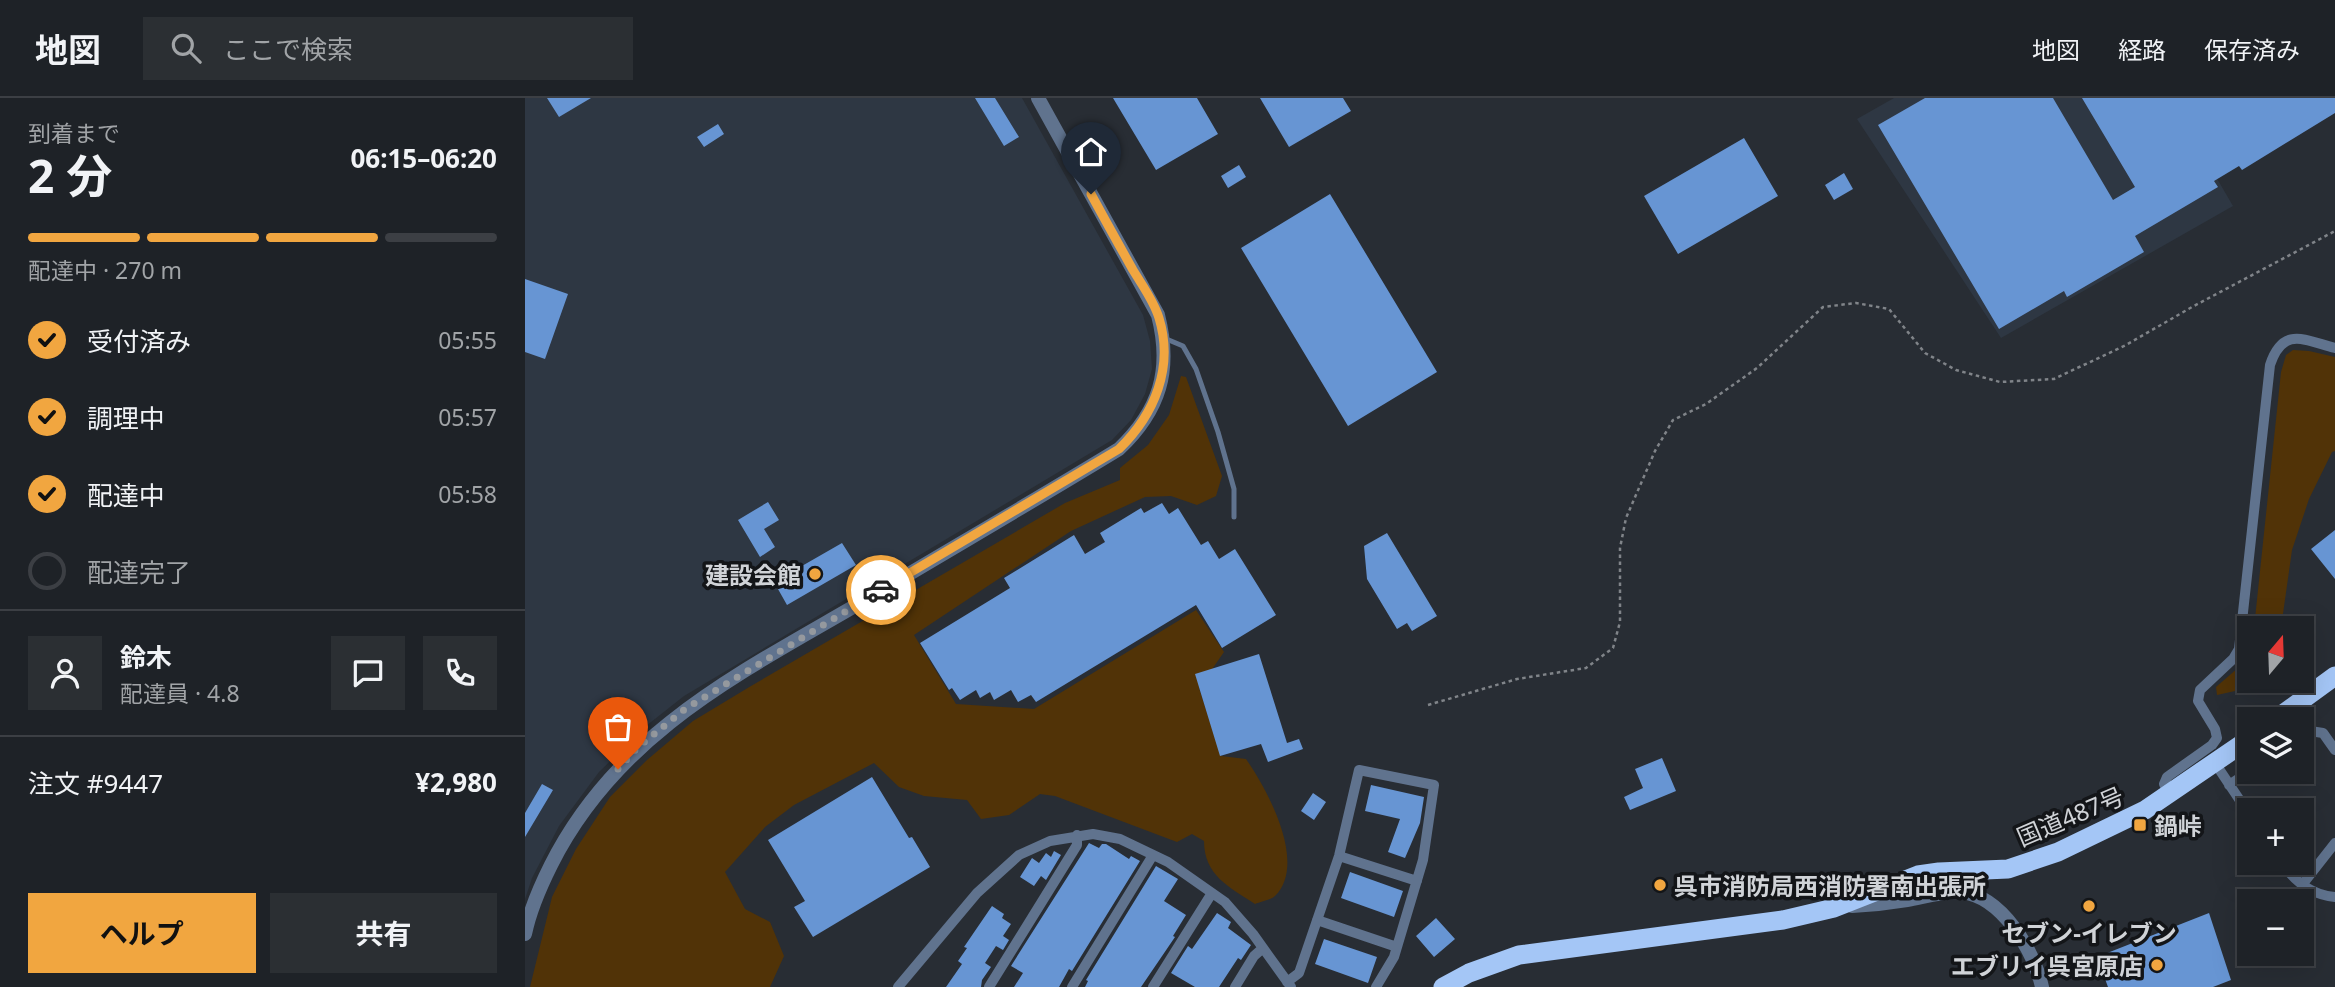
<!DOCTYPE html>
<html lang="ja">
<head>
<meta charset="utf-8">
<style>
  :root { --surface:#1e2227; --page:#2b2f33; --text:#f1f3f6; --muted:#a1a4a7; --line:#3c3f44; --accent:#f1a640 }
  body { margin:0; font-family:"Noto Sans","Noto Sans JP",sans-serif; background:var(--page); color:var(--text); height:100vh; display:flex; flex-direction:column; font-size:26px; white-space:nowrap }
  * { box-sizing:border-box; margin:0 }
  p { font-size:23px; color:var(--muted) }
  .icon { flex:none; width:38px; height:38px; fill:none; stroke:currentColor; stroke-width:2; stroke-linecap:round; stroke-linejoin:round }
  .map { position:relative; flex:1; overflow:hidden }
  .drawer { display:flex; flex-direction:column; background:var(--surface); width:525px }
  .drawer>* { flex:none }
  .needle { width:46px; rotate:19deg }
  .fabs { position:absolute; left:1712px; top:518px; display:grid; gap:14px }
  .fabs a { display:grid; place-items:center; width:77px; height:77px; border-radius:0px; background:var(--surface); box-shadow:0 7px 28px #0002,0 0 0 2px var(--line); font-size:35px }
  .pin { position:absolute; display:grid; place-items:center; width:60px; height:60px; color:#fff; margin:-72px -30px; border-radius:50% 50% 50% 0; rotate:-45deg; box-shadow:0 0 7px #0007 }
  .pin .icon { rotate:45deg }
  .courier { position:absolute; display:grid; place-items:center; width:70px; height:70px; margin:-35px; border:5px solid #f1a640; border-radius:50%; background:#fff; color:#222; box-shadow:0 2px 9px #0007 }
  .headline em { font-style:normal; font-weight:700 }
  .headline div { display:flex; flex-direction:column-reverse }
  .headline { display:flex; align-items:center; justify-content:space-between; height:119px; padding:0 28px }
  h1 { font-size:46px; font-weight:700; line-height:52px }
  .bar { display:grid; grid-template-columns:repeat(4,1fr); gap:10px 7px; align-content:center; height:84px; padding:0 28px }
  .bar i { height:9px; border-radius:5px; background:var(--line) }
  .bar .on { background:var(--accent) }
  .bar p { grid-column:span 4 }
  .line { display:flex; align-items:center; gap:18px; padding:0 28px; border-top:2px solid var(--line) }
  .line div { flex:1 }
  .round { display:grid; place-items:center; flex:none; width:74px; height:74px; border-radius:0px; background:var(--page) }
  ol { padding:0 28px; list-style:none }
  li { display:flex; align-items:center; gap:21px; height:77px }
  li p { margin-inline-start:auto }
  li .icon { padding:7px; border-radius:50%; background:var(--accent); color:#111; stroke-width:4 }
  li:last-child { color:var(--muted) }
  li i { width:38px; height:38px; border:4px solid var(--line); border-radius:50% }
  .primary-button { display:flex; gap:14px; margin-top:auto; padding:14px 28px }
  .primary-button a { flex:1; height:80px; border-radius:0px; background:var(--accent); color:#111; font-size:28px; font-weight:700; line-height:80px; text-align:center }
  .primary-button a+a { background:var(--page); color:var(--text) }
  header { display:flex; align-items:center; gap:42px; box-sizing:border-box; height:98px; padding:0 35px; background:var(--surface); border-bottom:2px solid var(--line) }
  header strong { font-size:33px }
  nav { display:flex; gap:38px; margin-inline-start:auto; font-size:24px }
  .search { width:490px; height:63px; background:var(--page); display:flex; align-items:center; gap:18px; box-sizing:border-box; padding:0 24px; border-radius:0px; color:var(--muted); font-size:26px }
  main { display:flex; flex:1; min-height:0 }
  .map>svg:first-child { display:block }
</style>
</head>
<body>
<header>
<strong>地図</strong>
<div class="search"><svg class="icon" aria-label="search" viewBox="0 0 24 24"><circle cx="10" cy="10" r="6"/><path d="M15 15l6 6"/></svg>ここで検索</div>
<nav><a>地図</a><a>経路</a><a>保存済み</a></nav>
</header>
<main>
<section class="drawer">
<div class="headline"><div><h1>2 分</h1><p>到着まで</p></div><em>06:15–06:20</em></div>
<div class="bar"><i class="on"></i><i class="on"></i><i class="on"></i><i></i><p>配達中 · 270 m</p></div>
<ol>
<li><svg class="icon" aria-label="check" viewBox="0 0 24 24"><path d="M5 12l5 5 9-10"/></svg>受付済み<p>05:55</p></li>
<li><svg class="icon" aria-label="check" viewBox="0 0 24 24"><path d="M5 12l5 5 9-10"/></svg>調理中<p>05:57</p></li>
<li><svg class="icon" aria-label="check" viewBox="0 0 24 24"><path d="M5 12l5 5 9-10"/></svg>配達中<p>05:58</p></li>
<li><i></i>配達完了</li>
</ol>
<div class="line" style="height:126px"><a class="round"><svg class="icon" aria-label="person" viewBox="0 0 24 24"><circle cx="12" cy="8" r="4"/><path d="M4 21q1-7 8-7t8 7"/></svg></a><div><b>鈴木</b><p>配達員 · 4.8</p></div><a class="round"><svg class="icon" aria-label="chat" viewBox="0 0 24 24"><path d="M4 5h16v11H9l-5 4z"/></svg></a><a class="round"><svg class="icon" aria-label="phone" viewBox="0 0 24 24"><path d="M5 4h4l2 5-3 2q2 4 5 5l2-3 5 2v4C11 20 4 13 5 4z"/></svg></a></div>
<div class="line" style="height:91px"><div>注文 #9447</div><b>¥2,980</b></div>
<div class="primary-button"><a>ヘルプ</a><a>共有</a></div>
</section>
<div class="map">
<svg width="1810" height="889" viewBox="0 0 1810 889">
  <rect width="100%" height="100%" fill="#282d34"/>
  <!-- built -->
  <path fill="#2e3743" d="M0,0H497L618,217L625,243L627,271L620,296L606,322L587,342L159,598L121,628L74,674L34,728L7,780L0,801Z
    M1369,0H1645L1708,108L1476,240L1332,21Z"/>
  <!-- green -->
  <path fill="#513307" d="M1768,252L1784,253L1810,259V353L1807,354L1784,401L1767,452L1756,530H1729L1756,274L1761,257Z
    M656,278L661,279L697,378L691,398L672,407L646,398L620,399L546,433L389,537L431,606L509,611L671,512L699,554L674,590L696,658L721,661C742,691 783,765 750,798C746,802 735,804 730,806C704,789 679,777 679,743L667,736L652,744L530,698L515,696L484,717L456,721L442,702L399,698L374,689L349,665L269,707L240,729L200,774L220,811L245,824L259,858L245,889H5L27,799L51,751L85,699L122,662L168,623L226,588L540,405L595,382V370L623,347L644,317Z
    M1724,557V583H1727L1719,591L1692,597L1691,589L1721,563Z"/>
  <!-- building -->
  <path fill="#6795d3" d="M22,0H66L34,19Z
    M450,0H470L494,39L479,48Z
    M588,0H672L693,36L631,72Z
    M735,0H818L826,13L764,49Z
    M1400,0H1528L1588,102L1610,89L1557,0H1810V15L1717,72L1714,68L1689,83L1693,89L1610,138L1619,154L1542,199L1539,193L1474,231L1353,27Z
    M193,26L199,36L179,49L172,39Z
    M1219,40L1253,98L1153,156L1119,98Z
    M714,67L721,79L703,90L696,78Z
    M1319,75L1328,91L1309,102L1300,87Z
    M805,96L912,274L823,328L716,150Z
    M0,181L43,196L20,261L0,254Z
    M243,404L254,422L239,431L250,449L235,459L213,422Z
    M637,405L644,416L653,410L676,447L683,443L694,461L710,451L751,517L697,550L671,507L511,604L506,597L493,604L486,592L469,602L465,594L455,600L451,592L435,602L427,590L424,592L395,545L485,490L479,480L549,437L560,456L580,444L575,435L616,410L619,415Z
    M1810,432V481L1786,451Z
    M862,435L912,518L887,533L882,525L872,531L842,481L839,448Z
    M317,445L331,467L262,507L249,484Z
    M734,556L762,645L774,641L778,651L743,664L736,646L695,658L670,576Z
    M1137,660L1151,693L1105,712L1099,699L1118,690L1110,671Z
    M347,679L384,740L387,739L405,769L288,839L269,809L280,803L243,742Z
    M17,686L28,692L0,739V715Z
    M846,687L899,699L895,725L880,760L863,754L875,721L840,713Z
    M788,695L801,704L789,722L776,713Z
    M564,745L574,750L577,746H581L604,761L606,758L615,763L547,873L544,871L534,889H489L498,875L486,868Z
    M529,753L536,757L521,782L516,778L509,788L495,779L507,760L514,765L521,755L526,759Z
    M631,768L653,781L639,803L661,817L648,838L650,839L616,889H560L563,883L561,882Z
    M825,774L878,793L869,819L816,800Z
    M467,808L479,816L477,820L486,826L478,838L484,842L478,852L471,848L460,865L466,869L457,882L456,889H421L437,866L433,863L442,850L439,849Z
    M692,815L706,824L703,830L726,847L716,862L713,860L694,889H670L646,875L663,848L667,851Z
    M1684,815L1706,882L1688,889H1583L1572,859Z
    M911,820L930,841L909,859L891,838Z
    M799,841L852,859L843,885L790,866Z"/>
  <g fill="none" stroke-linecap="round" stroke-linejoin="round">
    <!-- path -->
    <path stroke="#808489" stroke-width="2.5" stroke-dasharray="3.5 3.5" stroke-linecap="butt" d="M903,607L992,581L1061,570L1088,550L1095,524V450L1101,420L1130,353L1148,322L1181,306L1232,270L1298,209L1331,205L1364,211L1400,255L1431,272L1475,284L1529,281L1601,247L1667,209L1810,133"/>
    <!-- service -->
    <path stroke="#60738e" stroke-width="5" d="M639,240L658,248L671,271L693,334L709,391V419"/>
    <!-- minor -->
    <path stroke="#60738e" stroke-width="10" d="M1776,639L1785,633L1798,635L1810,652
      M1690,665L1724,716
      M1704,687L1724,674
      M1644,696L1639,686L1642,679L1687,647L1692,640L1690,631L1673,603L1675,592L1708,561L1714,551L1745,267C1758,228 1779,242 1810,250
      M814,758L892,783
      M1757,765C1770,784 1786,797 1810,799
      M1777,787L1810,745
      M792,822L872,849
      M762,884L774,875L814,758L834,672L909,687L898,762L869,859L851,889
      M373,889L452,795L494,757L525,743L568,736L595,741L643,764L700,804L728,836L766,889
      M464,889L552,747V737
      M547,889L628,757
      M628,889L687,795
      M710,889L729,858L738,850"/>
    <!-- tertiary -->
    <path stroke="#60738e" stroke-width="14" d="M1327,808C1346,807 1364,805 1382,802C1399,799 1418,793 1436,794C1477,798 1509,853 1517,889
      M0,836C5,811 15,789 26,767C94,631 223,571 347,498C429,449 512,401 594,351C635,312 647,272 633,217L513,0"/>
    <!-- trunk -->
    <path stroke="#a4c6f6" stroke-width="19" d="M1751,621L1810,578
      M918,889L944,875L994,857L1258,822L1309,810L1393,777L1414,774L1483,771L1533,754L1620,712L1724,641"/>
  </g>
  <g fill="none" stroke-linecap="round" stroke-linejoin="round">
    <!-- done -->
    <path stroke="#95999e" stroke-width="7" stroke-dasharray="0 12.6" d="M93,671L112,650L160,611L356,492"/>
    <!-- route -->
    <path stroke="#f1a640" stroke-width="9" d="M356,492L594,351C630,316 649,269 634,220C629,203 617,187 608,172C594,147 580,122 566,96"/>
  </g>
  <!-- markers -->
  <g fill="#f1a640" stroke="#131518" stroke-width="2.5">
    <circle cx="290" cy="476" r="7"/>
    <rect x="1608" y="720" width="14" height="14" rx="3.5"/>
    <circle cx="1135" cy="787" r="7"/>
    <circle cx="1564" cy="808" r="7"/>
    <circle cx="1632" cy="867" r="7"/>
  </g>
  <g text-anchor="middle" dominant-baseline="central" stroke-width="7" stroke-linejoin="round" paint-order="stroke">
    <!-- poi labels -->
    <g font-size="24" font-weight="bold" fill="#d0d3d7" stroke="#131518" text-anchor="end">
      <text x="276" y="476">建設会館</text>
      <text x="1629" y="727" text-anchor="start">鍋峠</text>
      <text x="1149" y="787" text-anchor="start">呉市消防局西消防署南出張所</text>
      <text x="1564" y="834" text-anchor="middle">セブン-イレブン</text>
      <text x="1618" y="867">エブリイ呉宮原店</text>
    </g>
    <!-- street labels -->
    <g font-size="24" fill="#d0d3d7" stroke="#131518">
      <text transform="translate(1545 718) rotate(-23)">国道487号</text>
    </g>
  </g>
</svg>
<div class="fabs">
<a><svg class="needle" viewBox="-14 -14 28 28"><path d="M0-13l5 13h-10z" fill="#e53935"/><path d="M0 13l5-13h-10z" fill="#a1a4a7"/></svg></a>
<a><svg class="icon" aria-label="layers" viewBox="0 0 24 24"><path d="M12 4l9 5-9 5-9-5zM3 14l9 5 9-5"/></svg></a>
<a>+</a>
<a>−</a>
</div>
<div class="pin" style="left:93px;top:671px;background:#ea580c"><svg class="icon" aria-label="bag" viewBox="0 0 24 24"><path d="M5 8h14l-1 12H6zM9 8a3 3 0 0 1 6 0"/></svg></div>
<div class="pin" style="left:566px;top:96px;background:#1f2937"><svg class="icon" aria-label="home" viewBox="0 0 24 24"><path d="M3 11l9-7 9 7M6 9v11h12V9"/></svg></div>
<div class="courier" style="left:356px;top:492px"><svg class="icon" aria-label="car" viewBox="0 0 24 24"><path d="M5 17H2v-5l4-1 3-4h7l3 4 3 1v5h-3M9 17h6M6 11h13"/><circle cx="7" cy="17" r="2"/><circle cx="17" cy="17" r="2"/></svg></div>
</div>
</main>
</body>
</html>
